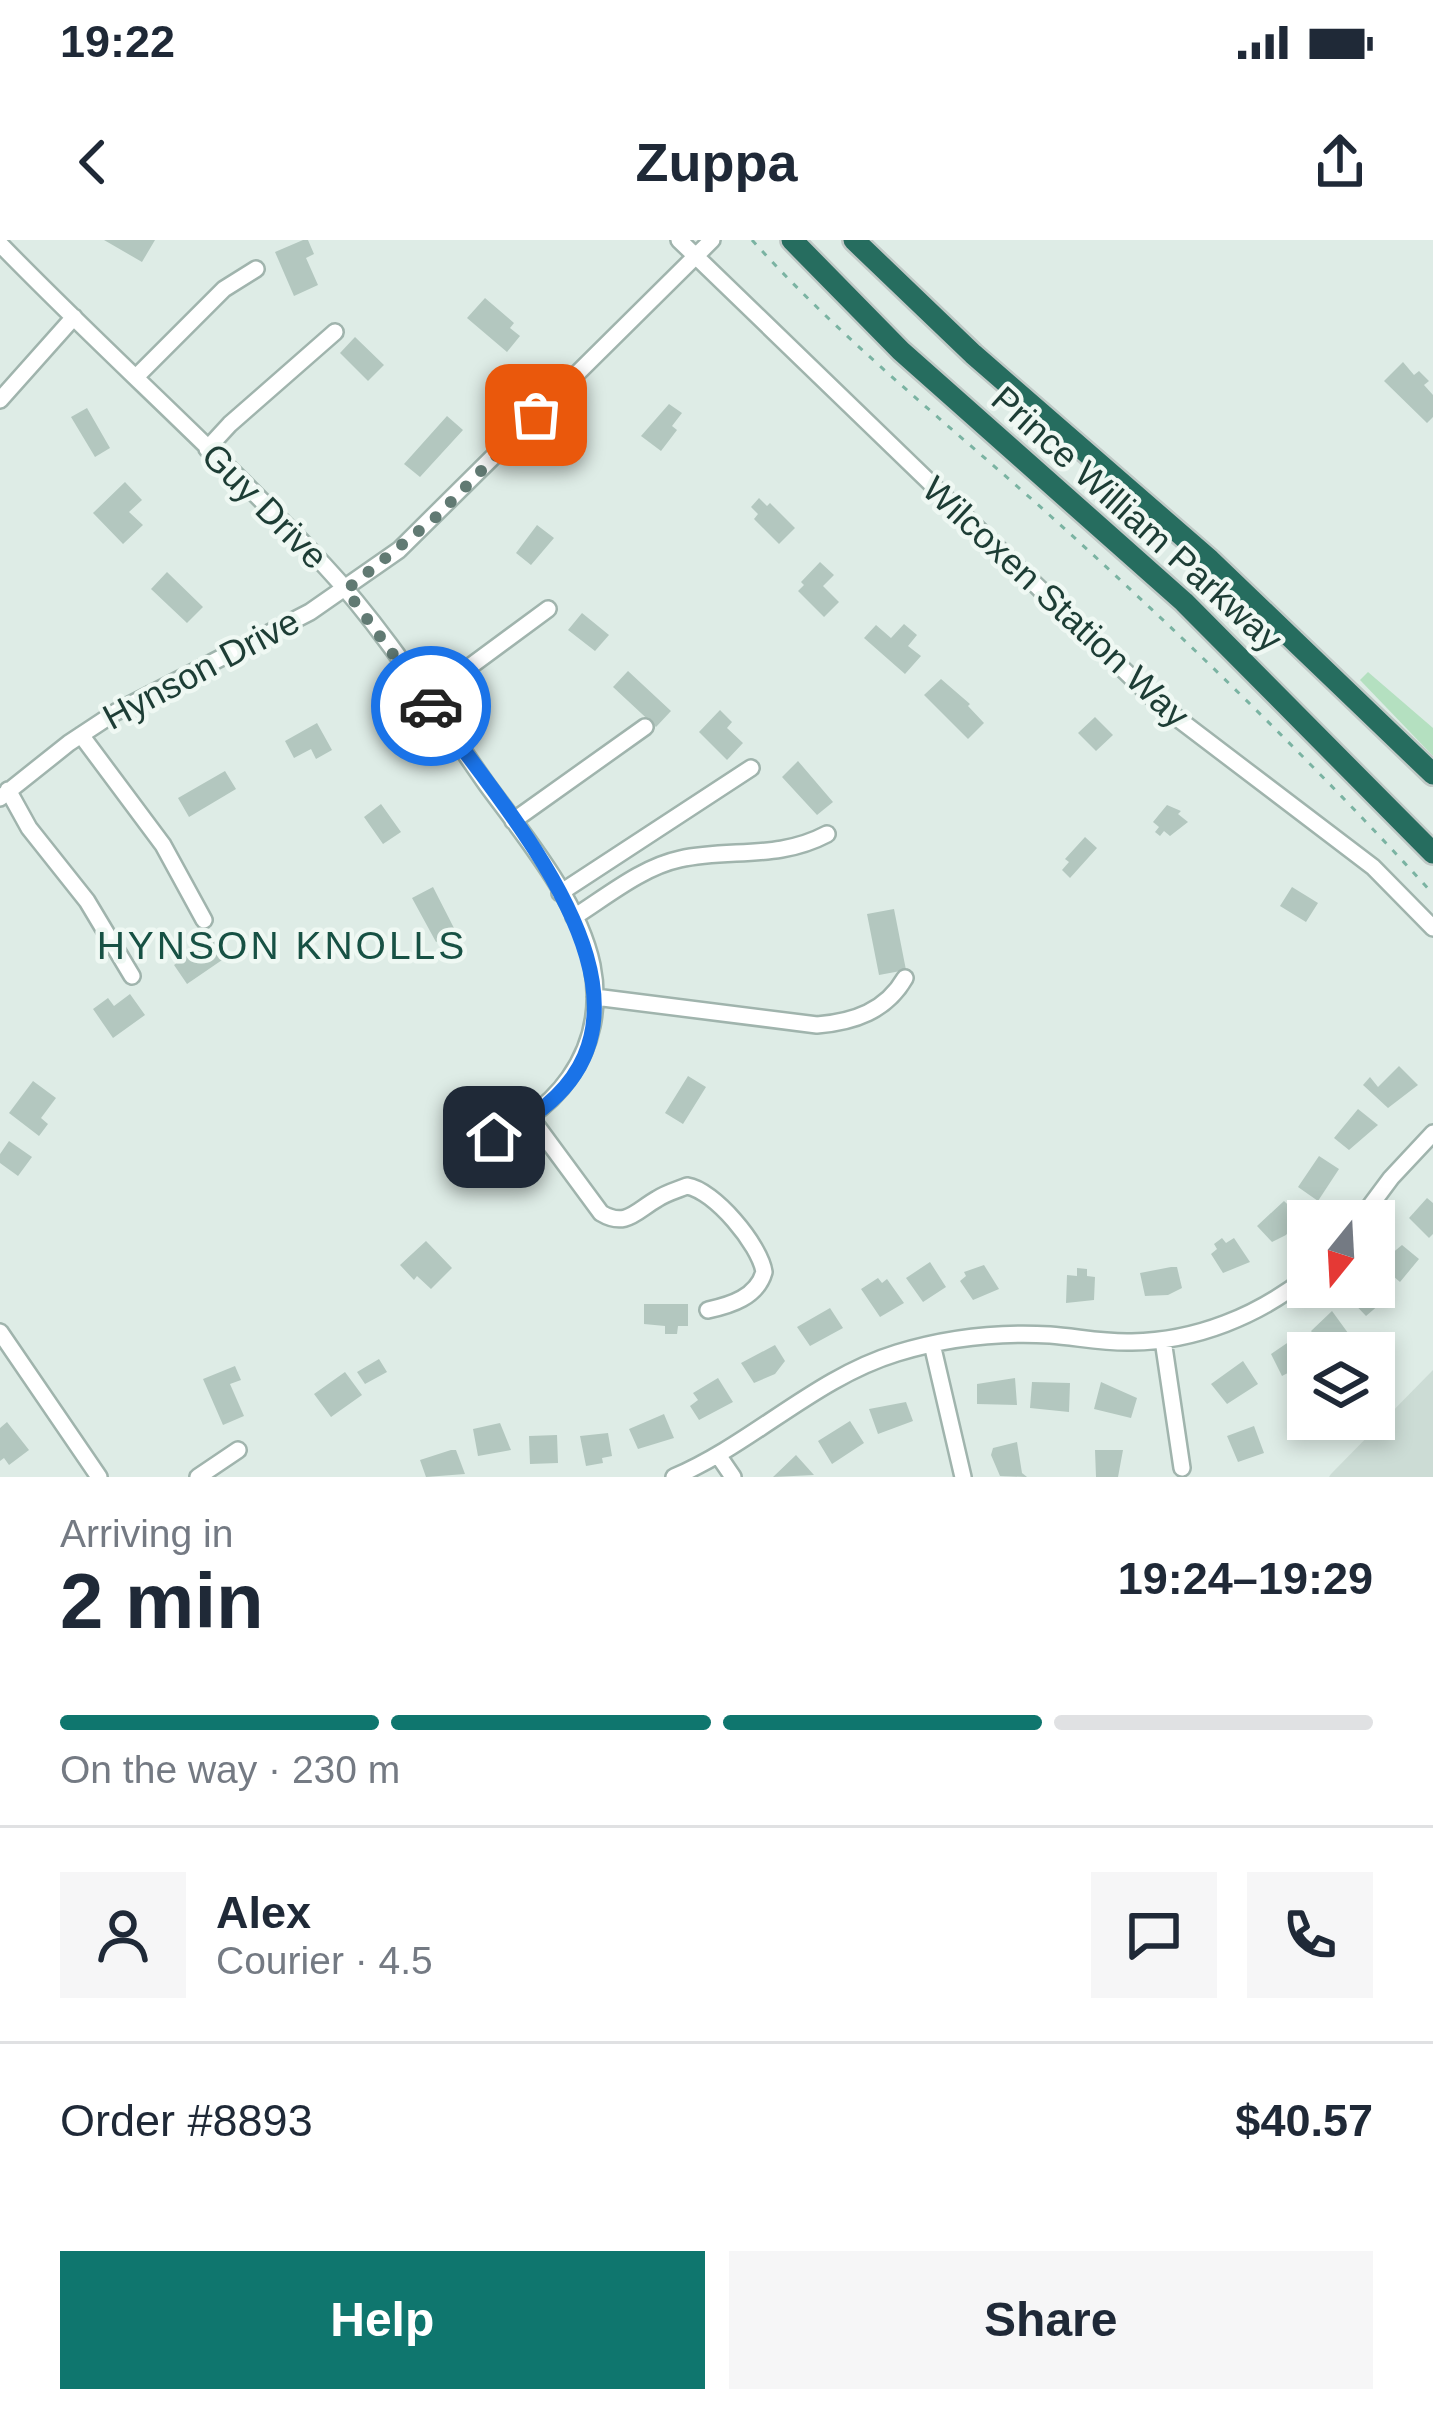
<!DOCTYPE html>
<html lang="en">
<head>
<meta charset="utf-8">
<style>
  :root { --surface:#fff; --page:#f6f6f7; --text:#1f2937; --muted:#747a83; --line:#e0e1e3; --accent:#0f766e }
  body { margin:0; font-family:Helvetica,sans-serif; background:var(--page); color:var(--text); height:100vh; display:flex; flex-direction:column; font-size:45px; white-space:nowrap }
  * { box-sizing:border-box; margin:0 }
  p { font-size:39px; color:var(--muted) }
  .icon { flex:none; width:66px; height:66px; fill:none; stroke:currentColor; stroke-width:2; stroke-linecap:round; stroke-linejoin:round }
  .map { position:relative; height:1237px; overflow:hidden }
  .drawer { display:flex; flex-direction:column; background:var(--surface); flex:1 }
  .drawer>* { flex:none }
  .needle { width:78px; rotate:198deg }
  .tools { position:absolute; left:1287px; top:960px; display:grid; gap:24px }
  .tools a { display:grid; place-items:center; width:108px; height:108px; border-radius:0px; background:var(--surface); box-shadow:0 6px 18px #0003; font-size:60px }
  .pin { position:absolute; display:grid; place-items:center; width:102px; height:102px; color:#fff; margin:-51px; border-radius:24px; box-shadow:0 6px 18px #0006 }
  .courier { position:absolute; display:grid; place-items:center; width:120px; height:120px; margin:-60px; border:9px solid #1a73e8; border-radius:50%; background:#fff; color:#222; box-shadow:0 3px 15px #0007 }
  .overview em { font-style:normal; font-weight:700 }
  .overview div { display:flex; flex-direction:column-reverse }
  .overview { display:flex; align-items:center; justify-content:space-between; height:204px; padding:0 60px }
  h1 { font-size:78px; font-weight:700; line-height:90px }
  .bar { display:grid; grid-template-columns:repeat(4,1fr); gap:18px 12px; align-content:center; height:144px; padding:0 60px }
  .bar i { height:15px; border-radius:9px; background:var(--line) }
  .bar .selected { background:var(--accent) }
  .bar p { grid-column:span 4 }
  .line { display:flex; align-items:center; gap:30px; padding:0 60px; border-top:3px solid var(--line) }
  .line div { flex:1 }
  .round { display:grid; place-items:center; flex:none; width:126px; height:126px; border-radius:0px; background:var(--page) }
  .cta { display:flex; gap:24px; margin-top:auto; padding:24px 60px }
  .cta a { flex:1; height:138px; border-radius:0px; background:var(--accent); color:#fff; font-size:48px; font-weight:700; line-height:138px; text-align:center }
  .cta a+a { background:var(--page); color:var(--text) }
  .status { display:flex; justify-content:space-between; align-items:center; height:84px; padding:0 60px; background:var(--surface); direction:ltr }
  .status svg { height:33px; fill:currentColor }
  header { display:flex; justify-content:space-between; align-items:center; height:156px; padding:0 60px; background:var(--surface); font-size:54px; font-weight:700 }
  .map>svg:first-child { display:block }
</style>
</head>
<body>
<div class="status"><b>19:22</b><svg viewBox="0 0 49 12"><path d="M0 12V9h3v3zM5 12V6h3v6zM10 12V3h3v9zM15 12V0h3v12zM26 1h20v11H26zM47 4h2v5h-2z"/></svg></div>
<header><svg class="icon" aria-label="back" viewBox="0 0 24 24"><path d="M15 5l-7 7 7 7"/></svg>Zuppa<svg class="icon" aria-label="share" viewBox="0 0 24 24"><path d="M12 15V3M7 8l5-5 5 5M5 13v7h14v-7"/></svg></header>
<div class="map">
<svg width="1433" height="1237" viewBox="0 0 1433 1237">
  <rect width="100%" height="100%" fill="#deece6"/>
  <!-- built -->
  <path fill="#ccdcd5" d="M1433,1130V1237H1329L1331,1234Z"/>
  <!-- green -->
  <path fill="#b4e0c0" d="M1368,432L1433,488V516L1360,440Z"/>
  <!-- building -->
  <path fill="#b3c7bf" d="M104,0H155L142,22Z
    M303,0H308L314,14L306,18L318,45L294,56L275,12Z
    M485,58L514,83L510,88L520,96L507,112L467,78Z
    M355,97L384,125L368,141L340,113Z
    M1403,122L1414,135L1419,131L1429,141L1424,145L1433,155V177L1427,183L1384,141Z
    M669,164L682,173L672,186L677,190L661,211L641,196Z
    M87,168L110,208L95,217L71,177Z
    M447,176L463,190L420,237L404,224Z
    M125,242L142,260L129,272L143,285L123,304L93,273Z
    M759,258L767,266L770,263L795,288L779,304L754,279L758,274L751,267Z
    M537,285L554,298L531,325L516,313Z
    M820,322L834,335L823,346L839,362L824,377L798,351L804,345L801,342Z
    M167,332L203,367L187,383L151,349Z
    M582,373L609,395L595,411L568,390Z
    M904,384L917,395L908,406L921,416L905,434L864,398L876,385L891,398Z
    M628,431L671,471L656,487L613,447Z
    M941,439L970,464L968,466L984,483L968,499L924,455Z
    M720,470L732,482L727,488L743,503L727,520L699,492Z
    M1095,477L1113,495L1096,511L1078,493Z
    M317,483L332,510L316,519L311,509L294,518L285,501Z
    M798,521L833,562L817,575L782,537Z
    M225,531L236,549L189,577L178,558Z
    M381,564L401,592L383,604L364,577Z
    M1167,565L1181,571L1178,574L1188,582L1170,596L1164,591L1160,596L1155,592L1159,587L1153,582Z
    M1085,597L1097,608L1070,638L1062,630L1069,622L1065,619Z
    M433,647L456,692L436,702L412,658Z
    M1292,647L1318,663L1306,682L1280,666Z
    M894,669L906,730L879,735L867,674Z
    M212,698L225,718L187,744L174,725Z
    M130,754L145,775L113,798L93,769L108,758L114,766Z
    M1399,826L1418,845L1388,868L1363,845L1370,837L1378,847Z
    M688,836L706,847L683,884L665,873Z
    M33,841L56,858L41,878L48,884L39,896L9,873Z
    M1358,869L1378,885L1349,910L1334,898Z
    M9,901L32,917L18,936L0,923V914Z
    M1319,916L1339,929L1318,961L1298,947Z
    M1427,958L1433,963V994L1429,998L1409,978Z
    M1284,961L1301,977L1286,995L1272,1002L1257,986Z
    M1222,998L1226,1003L1234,998L1250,1022L1223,1033L1211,1014L1217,1009L1214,1004Z
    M426,1001L452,1028L431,1049L417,1036L414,1040L400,1025Z
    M1402,1005L1419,1019L1400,1042L1379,1024Z
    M930,1022L946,1047L923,1062L906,1038Z
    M984,1025L999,1049L973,1060L960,1041L966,1036L964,1032Z
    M1171,1027H1177L1182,1048L1168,1055L1145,1056L1140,1033Z
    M1077,1028L1087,1029V1036L1095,1037L1094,1060L1066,1063L1067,1035L1077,1036Z
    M878,1038L882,1043L887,1039L904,1063L880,1077L861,1049Z
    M1356,1047H1377L1387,1058L1366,1076L1347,1056Z
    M644,1064H688V1086H678L677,1094H665V1086L644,1084Z
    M830,1068L843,1088L810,1106L797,1087Z
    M1332,1071L1348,1093L1326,1110L1311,1091Z
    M1296,1097L1307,1123L1282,1136L1271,1114Z
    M775,1105L785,1121L775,1134L754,1143L741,1123Z
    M379,1119L387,1132L365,1144L357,1132Z
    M1243,1121L1258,1144L1227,1164L1211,1144Z
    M235,1126L241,1140L230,1144L244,1176L223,1185L203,1139Z
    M345,1132L362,1155L331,1177L314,1154Z
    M718,1138L733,1162L699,1180L690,1166L698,1160L693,1153Z
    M1015,1138L1017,1165L977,1164V1144Z
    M1032,1142L1070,1143L1069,1172L1030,1168Z
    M1101,1142L1137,1158L1131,1178L1094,1169Z
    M906,1162L913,1181L878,1194L869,1169Z
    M664,1174L674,1198L638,1209L629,1189Z
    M850,1181L864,1203L832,1224L818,1201Z
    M7,1182L29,1210L9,1225L4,1218L0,1221V1188Z
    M500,1183L511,1210L478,1216L473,1189Z
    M1254,1186L1264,1213L1238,1222L1227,1196Z
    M608,1193L612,1216L602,1218L603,1223L586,1226L580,1196Z
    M557,1195L558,1223L530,1224L529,1196Z
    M1017,1202L1022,1233L1027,1237L1000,1236L991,1215L993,1208Z
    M451,1210H456L465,1234L426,1237L420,1220Z
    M1095,1210H1123L1118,1237H1096Z
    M796,1215L814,1235L773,1237Z"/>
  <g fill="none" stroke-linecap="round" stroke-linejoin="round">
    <!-- minor casing -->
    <g stroke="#a0b4ad" stroke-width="20">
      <path id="minor" d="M679,0L1160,465L1373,627L1433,688
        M0,4C106,113 220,214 324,325C386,391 435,471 487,545C526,598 578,660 592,725C609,811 554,880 474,903
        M136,137L224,49L256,29
        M0,160L74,77
        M207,209L230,184L335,92
        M426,459L548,369
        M81,495L163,605L204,680
        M8,550L29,588L87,661L132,736
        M0,558L69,503L116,472L310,372L399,310L712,0
        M513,581L645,487
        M560,653L751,528
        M574,677C606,657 642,627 680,619C731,608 778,620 827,594
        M595,757L817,785C854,782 886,771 905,738
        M531,878L601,973C626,988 636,971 657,959C666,953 677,950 687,946C714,950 760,1005 764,1032C757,1057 731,1065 708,1070
        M1359,981L1391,938L1433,893
        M0,1092L99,1237
        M1163,1100L1182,1228
        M932,1104L963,1237
        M718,1215L733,1237
        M198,1237L238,1210
        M674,1237C752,1204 815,1138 897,1113C946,1098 999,1092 1050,1095C1077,1097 1104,1103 1132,1102C1196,1101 1258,1076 1308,1036"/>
    </g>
    <!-- highway casing -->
    <g stroke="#c0c9c6" stroke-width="26">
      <path id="highway" d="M792,0L901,111L1184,362L1433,613
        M854,0L973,114L1210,320L1433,534"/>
    </g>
    <!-- path -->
    <path stroke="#7ab3a2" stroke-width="3" stroke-dasharray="6 9" stroke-linecap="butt" d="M752,0C845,103 952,187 1055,280C1186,399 1314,523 1433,654"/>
    <!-- minor -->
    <use href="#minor" stroke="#fff" stroke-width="15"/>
    <!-- highway -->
    <use href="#highway" stroke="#266d5f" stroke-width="21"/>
  </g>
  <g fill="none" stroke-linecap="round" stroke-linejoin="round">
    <!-- done -->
    <path stroke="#617a73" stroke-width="12" stroke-dasharray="0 21.6" d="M431,466L346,350L436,277L536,175"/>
    <!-- route -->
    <path stroke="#1a73e8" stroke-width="15" d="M431,466C516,585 714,797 494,897"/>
  </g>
  <g text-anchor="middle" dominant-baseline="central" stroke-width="9" stroke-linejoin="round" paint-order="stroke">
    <!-- street labels -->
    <g font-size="36" fill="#1d3d35" stroke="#eff8f3">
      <text transform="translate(265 266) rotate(45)">Guy Drive</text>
      <text transform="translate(1137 279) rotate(42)">Prince William Parkway</text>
      <text transform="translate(1056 362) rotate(43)">Wilcoxen Station Way</text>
      <text transform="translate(201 429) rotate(-28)">Hynson Drive</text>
    </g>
    <!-- neighbourhood labels -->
    <g font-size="39" letter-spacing="3" fill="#175144" stroke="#eff8f3">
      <text x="282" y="705">HYNSON KNOLLS</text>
    </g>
  </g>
</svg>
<div class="tools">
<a><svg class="needle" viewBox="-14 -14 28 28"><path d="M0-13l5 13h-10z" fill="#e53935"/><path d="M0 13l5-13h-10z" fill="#747a83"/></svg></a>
<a><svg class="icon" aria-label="layers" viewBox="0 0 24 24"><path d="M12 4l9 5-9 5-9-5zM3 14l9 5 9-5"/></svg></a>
</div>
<div class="pin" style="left:536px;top:175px;background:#ea580c"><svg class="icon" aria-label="bag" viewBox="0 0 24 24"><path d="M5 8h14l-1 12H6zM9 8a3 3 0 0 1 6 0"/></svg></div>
<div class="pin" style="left:494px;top:897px;background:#1f2937"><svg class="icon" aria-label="home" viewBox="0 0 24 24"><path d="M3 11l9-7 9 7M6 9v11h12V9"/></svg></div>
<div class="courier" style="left:431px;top:466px"><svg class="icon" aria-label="car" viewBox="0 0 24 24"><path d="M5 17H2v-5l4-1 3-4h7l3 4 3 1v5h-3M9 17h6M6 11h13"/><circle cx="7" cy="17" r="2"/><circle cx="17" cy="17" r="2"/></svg></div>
</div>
<section class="drawer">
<div class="overview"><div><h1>2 min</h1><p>Arriving in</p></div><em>19:24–19:29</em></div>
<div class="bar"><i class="selected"></i><i class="selected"></i><i class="selected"></i><i></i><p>On the way · 230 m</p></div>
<div class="line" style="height:216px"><a class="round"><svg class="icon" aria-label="person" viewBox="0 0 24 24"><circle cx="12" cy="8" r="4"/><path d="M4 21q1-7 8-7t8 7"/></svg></a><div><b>Alex</b><p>Courier · 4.5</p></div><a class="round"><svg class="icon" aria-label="chat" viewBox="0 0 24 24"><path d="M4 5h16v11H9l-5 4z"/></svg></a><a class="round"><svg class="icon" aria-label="phone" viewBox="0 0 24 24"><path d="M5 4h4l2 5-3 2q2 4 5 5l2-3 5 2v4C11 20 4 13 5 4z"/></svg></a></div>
<div class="line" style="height:156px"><div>Order #8893</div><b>$40.57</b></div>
<div class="cta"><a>Help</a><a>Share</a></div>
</section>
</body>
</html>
